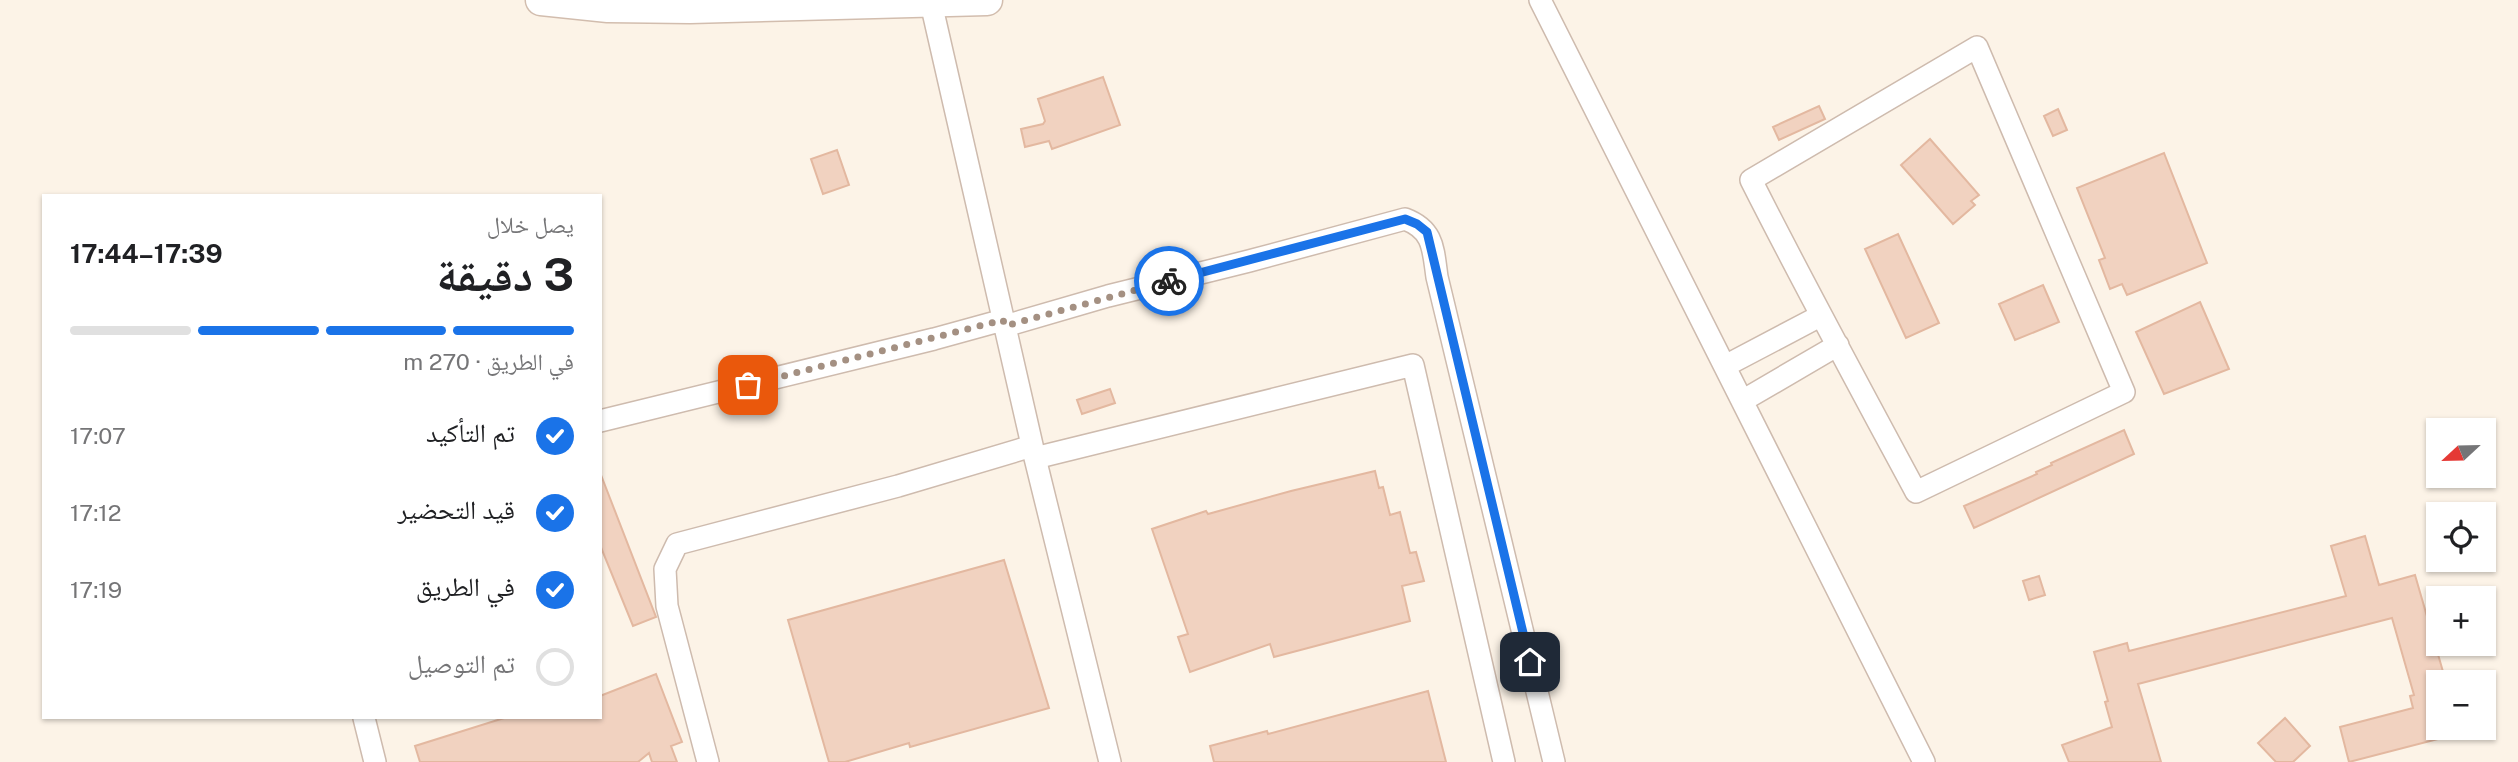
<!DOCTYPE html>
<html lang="ar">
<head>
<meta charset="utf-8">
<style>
  :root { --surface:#fff; --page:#f2f2f2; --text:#202124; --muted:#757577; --line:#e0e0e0; --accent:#1a73e8 }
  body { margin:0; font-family:"Public Sans","Noto Naskh Arabic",sans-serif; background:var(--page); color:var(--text); direction:rtl; height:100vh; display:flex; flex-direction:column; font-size:26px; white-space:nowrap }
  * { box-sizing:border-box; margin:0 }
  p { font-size:23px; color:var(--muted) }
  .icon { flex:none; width:38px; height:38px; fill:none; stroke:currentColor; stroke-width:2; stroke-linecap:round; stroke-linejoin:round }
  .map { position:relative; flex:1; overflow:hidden; direction:ltr }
  .panel { position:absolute; left:42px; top:194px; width:560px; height:525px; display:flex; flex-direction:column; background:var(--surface); border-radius:0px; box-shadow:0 2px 5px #0004; direction:rtl }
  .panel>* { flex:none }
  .needle { width:46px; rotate:248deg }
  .buttons { position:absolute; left:2426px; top:418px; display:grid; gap:14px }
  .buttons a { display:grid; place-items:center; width:70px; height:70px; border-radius:0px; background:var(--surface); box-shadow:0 2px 5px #0004; font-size:35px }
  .pin { position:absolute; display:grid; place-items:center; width:60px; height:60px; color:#fff; margin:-30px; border-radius:14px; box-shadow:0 4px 10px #0006 }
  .courier { position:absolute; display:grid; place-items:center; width:70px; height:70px; margin:-35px; border:5px solid #1a73e8; border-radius:50%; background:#fff; color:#222; box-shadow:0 2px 9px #0007 }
  .head em { font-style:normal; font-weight:700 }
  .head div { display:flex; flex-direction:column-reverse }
  .head { display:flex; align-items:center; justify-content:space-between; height:119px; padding:0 28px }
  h1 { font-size:46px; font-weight:700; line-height:52px }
  .bar { display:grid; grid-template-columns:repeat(4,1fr); gap:10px 7px; align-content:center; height:84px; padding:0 28px }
  .bar i { height:9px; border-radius:5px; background:var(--line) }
  .bar .selected { background:var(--accent) }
  .bar p { grid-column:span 4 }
  ol { padding:0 28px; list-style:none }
  li { display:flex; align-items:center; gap:21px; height:77px }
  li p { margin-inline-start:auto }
  li .icon { padding:7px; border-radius:50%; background:var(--accent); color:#fff; stroke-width:4 }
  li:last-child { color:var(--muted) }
  li i { width:38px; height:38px; border:4px solid var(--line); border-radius:50% }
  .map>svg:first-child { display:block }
</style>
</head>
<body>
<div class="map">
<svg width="2518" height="762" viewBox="0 0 2518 762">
  <rect width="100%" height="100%" fill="#fcf3e7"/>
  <!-- building -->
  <path fill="#f1d2c0" stroke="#e3b8a0" stroke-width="2" d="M1103,77L1120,125L1052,149L1049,141L1025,147L1021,129L1043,124L1045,121L1038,99Z
    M1819,106L1825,119L1779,140L1773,127Z
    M2058,109L2067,130L2053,136L2044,116Z
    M1930,139L1979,195L1971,201L1975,205L1953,224L1901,165Z
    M837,150L849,185L823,194L811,159Z
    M2164,153L2207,263L2127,295L2122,284L2110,289L2099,260L2105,258L2077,188Z
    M1898,234L1939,323L1906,338L1865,249Z
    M2043,285L2059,322L2015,340L1999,304Z
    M2200,302L2229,369L2164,394L2136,332Z
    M1110,389L1115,403L1082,414L1077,400Z
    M2124,430L2134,454L1974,528L1964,506L2037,474L2036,472L2052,465L2051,463Z
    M1375,471L1379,488L1383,487L1390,515L1400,512L1410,553L1416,552L1424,581L1402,586L1410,621L1274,657L1270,644L1190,672L1178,637L1188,634L1152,529L1206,511L1208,514L1291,491Z
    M601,475L656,617L633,626L600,545Z
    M2365,536L2379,585L2415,575L2446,682H2438V739L2349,762L2340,727L2413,708L2410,696L2414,695L2392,618L2138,684L2161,762H2069L2062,745L2112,727L2105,702L2108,701L2094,652L2127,643L2129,651L2346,596L2331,546Z
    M1004,560L1049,708L910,747L909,743L845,762H829L788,620Z
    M2039,576L2045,595L2029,600L2023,581Z
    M656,674L682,742L671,746L677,762H652L649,753L638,762H420L415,746L504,718H600V696Z
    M1428,691L1446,762H1214L1210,746L1267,731L1268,734Z
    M2285,718L2310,746L2293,762H2276L2258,743Z"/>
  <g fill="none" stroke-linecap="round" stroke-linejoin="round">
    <!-- street casing -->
    <g stroke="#cebbae" stroke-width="24">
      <path id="street" d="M1540,0L1924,762
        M931,3L1035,458L1110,762
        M1977,47L2124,392L1916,492C1860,388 1804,285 1751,180Z
        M1005,326L1108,296L1249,261L1405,219C1434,230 1433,249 1437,277L1554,762
        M1725,366L1820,316
        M1742,401L1838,345
        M600,421L934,339L1003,320
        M1035,458L1413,365L1504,762
        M364,718L375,762
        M708,762L667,606L665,569L677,544L898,486L1032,446"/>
    </g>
    <!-- secondary casing -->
    <g stroke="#d2bdae" stroke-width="33">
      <path id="secondary" d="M541,0L608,7L690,8L987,0"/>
    </g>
    <!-- street -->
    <use href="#street" stroke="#fff" stroke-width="21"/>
    <!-- secondary -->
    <use href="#secondary" stroke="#fff" stroke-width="30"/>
  </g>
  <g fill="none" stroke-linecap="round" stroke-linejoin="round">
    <!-- done -->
    <path stroke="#a49082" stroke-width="7" stroke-dasharray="0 12.6" d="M748,385L1003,320L1005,326L1169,281"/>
    <!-- route -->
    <path stroke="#1a73e8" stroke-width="9" d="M1169,281L1405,219L1417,224L1427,232L1530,662"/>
  </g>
</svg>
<div class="buttons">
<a><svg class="needle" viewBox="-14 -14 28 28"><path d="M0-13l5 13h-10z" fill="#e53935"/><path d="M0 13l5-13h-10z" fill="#757577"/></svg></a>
<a><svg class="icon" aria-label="locate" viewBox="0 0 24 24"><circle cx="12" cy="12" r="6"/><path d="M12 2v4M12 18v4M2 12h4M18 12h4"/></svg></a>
<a>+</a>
<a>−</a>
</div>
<div class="pin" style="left:748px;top:385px;background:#ea580c"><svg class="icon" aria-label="bag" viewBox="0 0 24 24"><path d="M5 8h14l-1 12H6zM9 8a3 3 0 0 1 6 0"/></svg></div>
<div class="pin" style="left:1530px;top:662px;background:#1f2937"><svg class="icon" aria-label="home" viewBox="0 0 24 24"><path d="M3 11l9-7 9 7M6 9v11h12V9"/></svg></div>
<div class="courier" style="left:1169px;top:281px"><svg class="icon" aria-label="bike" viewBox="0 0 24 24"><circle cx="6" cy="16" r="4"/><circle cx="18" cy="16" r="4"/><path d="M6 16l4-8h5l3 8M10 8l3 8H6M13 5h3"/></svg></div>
<section class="panel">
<div class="head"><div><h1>3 دقيقة</h1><p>يصل خلال</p></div><em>17:39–17:44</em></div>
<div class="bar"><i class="selected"></i><i class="selected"></i><i class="selected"></i><i></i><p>في الطريق · 270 m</p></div>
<ol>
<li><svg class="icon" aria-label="check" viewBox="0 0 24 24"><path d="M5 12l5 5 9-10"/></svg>تم التأكيد<p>17:07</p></li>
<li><svg class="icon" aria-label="check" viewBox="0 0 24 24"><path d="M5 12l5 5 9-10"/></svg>قيد التحضير<p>17:12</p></li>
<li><svg class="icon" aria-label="check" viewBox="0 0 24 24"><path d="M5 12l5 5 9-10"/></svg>في الطريق<p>17:19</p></li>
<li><i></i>تم التوصيل</li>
</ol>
</section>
</div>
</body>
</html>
